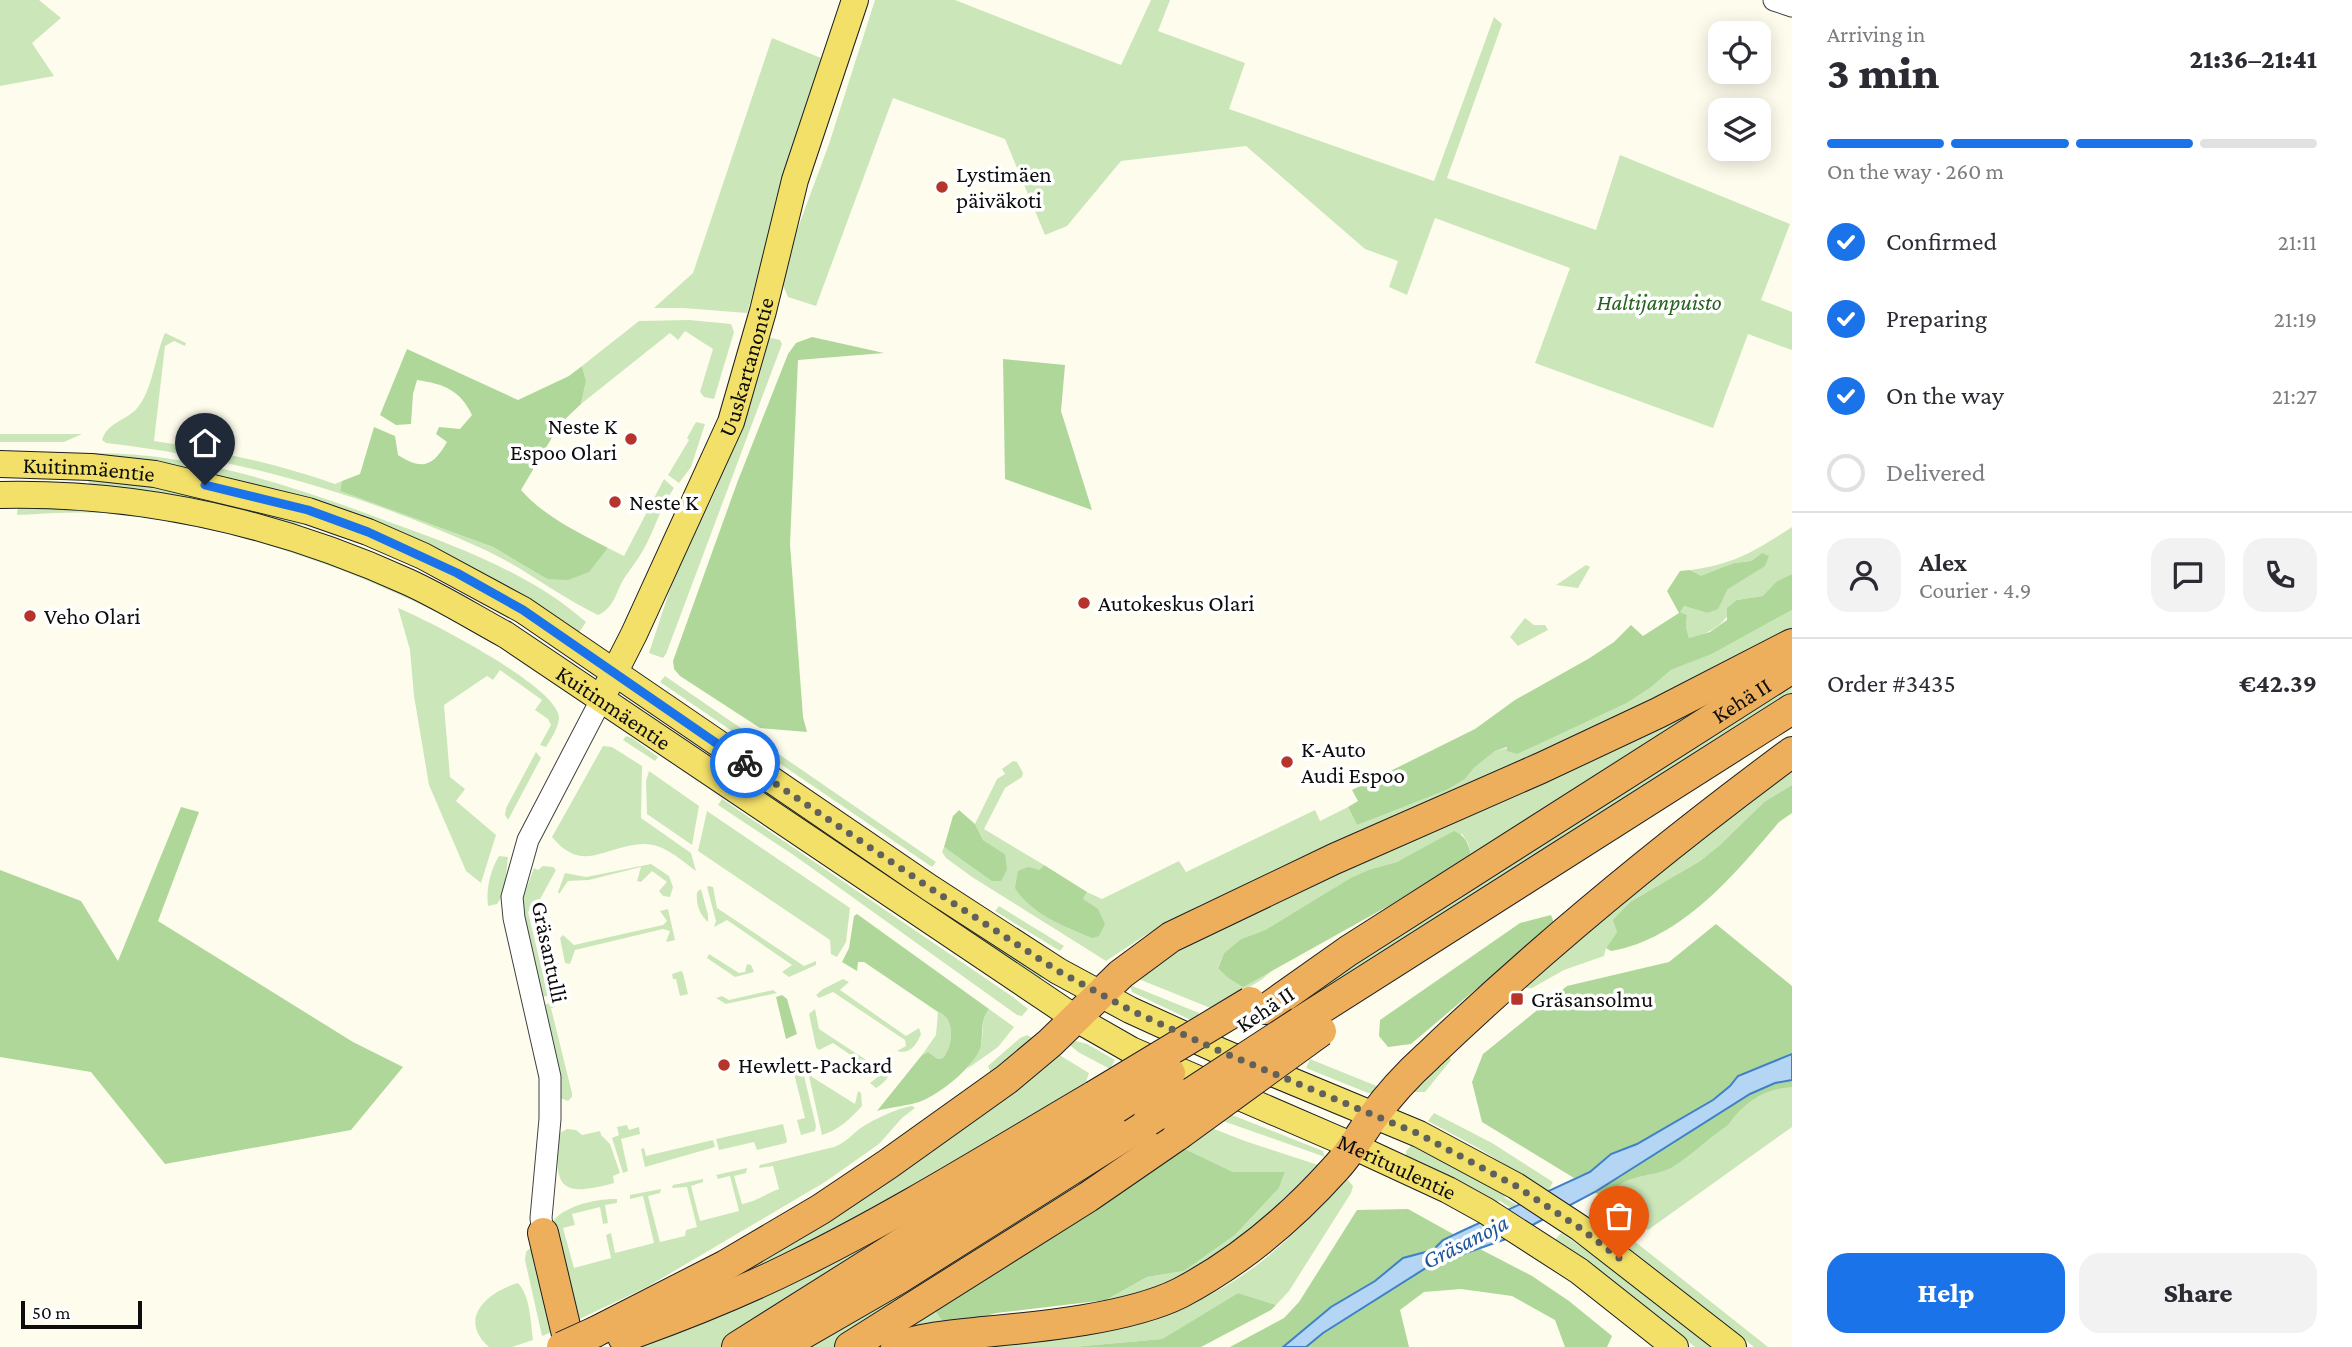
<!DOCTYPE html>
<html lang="en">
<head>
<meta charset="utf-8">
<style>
  :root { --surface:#fff; --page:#f2f2f3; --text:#2b2b33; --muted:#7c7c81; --line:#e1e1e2; --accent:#1a73e8 }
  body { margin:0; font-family:"Crimson Pro",serif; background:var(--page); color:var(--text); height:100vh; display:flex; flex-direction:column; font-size:26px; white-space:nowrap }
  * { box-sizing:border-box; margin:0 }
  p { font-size:23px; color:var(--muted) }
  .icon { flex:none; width:38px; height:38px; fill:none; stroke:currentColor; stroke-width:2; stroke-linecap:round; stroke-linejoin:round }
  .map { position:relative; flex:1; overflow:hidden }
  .details { display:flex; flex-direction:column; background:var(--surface); width:560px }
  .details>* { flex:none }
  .tools { position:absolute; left:1708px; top:21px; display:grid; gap:14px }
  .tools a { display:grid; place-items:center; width:63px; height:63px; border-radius:14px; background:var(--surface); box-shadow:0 4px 18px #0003; font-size:35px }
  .scale { position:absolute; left:21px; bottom:18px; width:121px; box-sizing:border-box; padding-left:7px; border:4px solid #0d0d0d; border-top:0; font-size:19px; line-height:24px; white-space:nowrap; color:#0d0d0d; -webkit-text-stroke:5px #fff; paint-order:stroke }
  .pin { position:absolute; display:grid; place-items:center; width:60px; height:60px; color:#fff; margin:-72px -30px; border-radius:50% 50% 50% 0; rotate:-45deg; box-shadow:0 0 7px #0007 }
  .pin .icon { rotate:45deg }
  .courier { position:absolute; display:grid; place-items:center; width:70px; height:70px; margin:-35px; border:5px solid #1a73e8; border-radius:50%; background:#fff; color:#222; box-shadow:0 2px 9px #0007 }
  .head em { font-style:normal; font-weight:800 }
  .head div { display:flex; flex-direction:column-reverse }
  .head { display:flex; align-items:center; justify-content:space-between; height:119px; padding:0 35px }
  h1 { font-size:46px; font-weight:800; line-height:52px }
  .bar { display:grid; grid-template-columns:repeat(4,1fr); gap:10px 7px; align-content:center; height:84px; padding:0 35px }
  .bar i { height:9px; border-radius:5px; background:var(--line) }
  .bar .on { background:var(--accent) }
  .bar p { grid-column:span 4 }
  .line { display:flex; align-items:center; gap:18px; padding:0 35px; border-top:2px solid var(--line) }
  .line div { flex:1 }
  .round { display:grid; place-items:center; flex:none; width:74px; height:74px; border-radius:21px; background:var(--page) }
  ol { padding:0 35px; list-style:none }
  li { display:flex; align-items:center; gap:21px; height:77px }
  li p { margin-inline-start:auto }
  li .icon { padding:7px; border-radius:50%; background:var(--accent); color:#fff; stroke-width:4 }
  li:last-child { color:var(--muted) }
  li i { width:38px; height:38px; border:4px solid var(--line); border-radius:50% }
  .cta { display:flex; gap:14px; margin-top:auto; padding:14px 35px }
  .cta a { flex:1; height:80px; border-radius:21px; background:var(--accent); color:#fff; font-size:28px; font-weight:800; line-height:80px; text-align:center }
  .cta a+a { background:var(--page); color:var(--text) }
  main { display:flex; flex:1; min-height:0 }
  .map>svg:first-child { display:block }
</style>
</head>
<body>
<main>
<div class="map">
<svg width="1792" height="1347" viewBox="0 0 1792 1347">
  <rect width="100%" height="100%" fill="#fefded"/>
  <!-- green -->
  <path fill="#cbe7b9" d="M0,0H39L61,18L32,43L54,76L0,86Z
    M875,0H955L1121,65L1151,0H1170L1158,31L1245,63L1229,109L1434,181L1494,17L1502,24L1447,178L1596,230L1620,155L1790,224L1761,300L1792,312V350L1748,334L1713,428L1535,363L1570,268L1435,218L1407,295L1389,287L1398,261L1365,249L1246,146L1121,161L1067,226L1045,235L1005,139L893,98L816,306L788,297L782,283L786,260L829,144Z
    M772,38L821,58L747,313L683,308H654L693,273Z
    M689,320L731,324L734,332L714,399L704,397L700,392L713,349L685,331L678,340L670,333L581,404L586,381L582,366L639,321Z
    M165,333L186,343L185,346L174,341L165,346L154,441C218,451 274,463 335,484L342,481L340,491L493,547L547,579L588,572L608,548L624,556L664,479L674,488C659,509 653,536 639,557C634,565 628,572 623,580C616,593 613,609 598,615C558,596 523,567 483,549C364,494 236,458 106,443L102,440C108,421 127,421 138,407C153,389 155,355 165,333Z
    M767,337L780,340L782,344L666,654L663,658L649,653L673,580L715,492L742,419Z
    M696,422L705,424L691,467L679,483L668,475L689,440L687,438Z
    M0,434H82L64,442H0Z
    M91,453C194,452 297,487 392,523C459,547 531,574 586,622L578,634L287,493L208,473L91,456Z
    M88,478H127L320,527L286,523L89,485Z
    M85,504L277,540L437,607L434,611C341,565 239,530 135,516C96,510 56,513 17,515L18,507Z
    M1792,527V574L1777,581L1764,596L1737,600C1725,624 1715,632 1689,638L1686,627L1687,615L1679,612L1684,606L1707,613L1723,599L1728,589L1762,553L1751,561L1734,563L1701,577L1690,570C1735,564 1755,551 1792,527Z
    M1586,565L1590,567L1578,588L1556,585Z
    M398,608C428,620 556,686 559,717C559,727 551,739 546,747L540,745L551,725L548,719L535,710L542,700L500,670L493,680L487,676L444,705L450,777L465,789L456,801L496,835L481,883L466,871L429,785L414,696L410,650Z
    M1792,610V634L1643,709L1200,905L1144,936L1106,961L972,877L946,858L942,852L944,847L957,855L1005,854L983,840L975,824L997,779L1005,774L1002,769L1013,761L1017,762L1023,773L1022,777L1005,788L984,829L1044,865L1039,870L1098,909L1083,899L1087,892L1102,899L1179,861L1186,872L1315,810L1320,821L1348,807L1357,825L1465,779L1474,768L1495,751L1552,737L1627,703L1650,688L1671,670L1712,654Z
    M1525,618L1534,625H1545L1548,630L1518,646L1510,637Z
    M665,676L936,862L932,867L660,682Z
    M1747,680L1471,855L1468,843L1462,834L1397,862L1371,869L1352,877L1265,930L1241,939L1224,953L1218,967L1227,977L1279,965L1261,980L1213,1009L1136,978L1174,952L1231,924Z
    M1792,685V693L1388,951L1302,1003L1301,999Z
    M626,736L632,738L658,757L655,761L623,740Z
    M603,746L612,747L642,766L641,818L691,853L696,871C681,860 663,843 643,844C606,845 583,875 552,837Z
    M536,752L541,758L508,820L505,815L506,808Z
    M1792,763V785L1764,802L1720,845L1700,861L1630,902L1614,920L1617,932L1606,948L1604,956L1564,970L1532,988H1525L1543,968Z
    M649,771L699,806L692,845L647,814L646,781Z
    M722,799L1013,997L1028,1009L1022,1016L1017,1015L795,856L718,805Z
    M707,811L850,908L846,942L837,957L831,954L830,940L698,851Z
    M499,856L508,857L504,893L497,904L488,906C486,889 490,871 499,856Z
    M651,864L669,876L673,887L670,897L663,896L659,891L667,882L652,871L641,882L637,881L641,867L589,880L568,881L559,894L558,892L565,873L586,877Z
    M543,866L553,867L556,870L539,901L528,912L546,987L550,990L558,984L561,993L542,997L525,926L523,898L534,868L538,870Z
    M875,867L1044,973L1039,982L871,871Z
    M709,886L713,887L717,908L804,966L816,961V965L789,977L782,972L792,965L727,920L714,927L716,921L707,887Z
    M701,889L708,915V922C699,914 696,904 697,892Z
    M999,906L1064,946L1060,951L995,911Z
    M668,909L675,940L666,942L670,931L663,929L575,950L570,964L565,963L560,938L563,935L574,945L663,925L667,921L660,911Z
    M709,954L739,973L745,972L747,964L751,965L754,972L735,977L707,958Z
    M681,971L683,973L688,994L680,996L676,979H673L672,974Z
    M843,979L849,982L840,990L906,1036L919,1028L921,1034C917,1044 910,1055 897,1051L906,1046L905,1040L833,992L819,998L816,995L823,989Z
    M1130,985L1199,1013L1195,1022L1132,992Z
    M773,990L777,993L726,1004L716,998L722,996L729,1000Z
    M554,1002L555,1007L551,1008L572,1093V1097L568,1101L560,1098L543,1005Z
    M815,1009L819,1029L883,1071L886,1058L889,1059C894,1072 887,1081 876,1088L870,1083L880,1075L833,1043L819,1050L816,1047L809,1014Z
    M989,1009L1014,1027L998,1047L967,1069C971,1063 977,1056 980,1049C985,1035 979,1022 989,1009Z
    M938,1012C956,1018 953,1046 943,1058L938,1059L928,1052L922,1055L936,1035Z
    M1027,1035L1036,1040L991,1073L988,1066L1020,1038Z
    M1076,1041L1087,1044L1115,1060L1110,1069L1078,1052L1069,1044Z
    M1056,1053L1089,1073L1083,1090L870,1212L725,1284L715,1280Z
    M1449,1055L1451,1060L1425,1092H1412Z
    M808,1057L811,1059L812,1077L855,1104L858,1091L861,1093L862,1106C850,1119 839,1130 822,1135L805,1058Z
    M800,1059L816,1126L815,1131L801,1135L797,1120L805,1118L791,1061Z
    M1310,1059L1379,1087L1372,1093H1368L1306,1068Z
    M1792,1080V1127L1648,1230L1595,1192L1717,1113Z
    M912,1106L915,1108L902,1118L879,1144L825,1182L647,1287L571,1323L552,1223C561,1206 599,1198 617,1199V1203L605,1205L608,1223L603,1224L600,1207L572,1214L575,1225L563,1228L574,1268L611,1258L606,1235L611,1233L615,1253L654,1243L643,1196L630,1199V1195L661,1189L660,1193L648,1196L660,1242L685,1236L686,1230L697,1227L687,1187L672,1188L673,1185L703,1179V1182L691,1186L700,1221L739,1211L730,1176L718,1179L716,1175L747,1168L746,1173L734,1176L742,1204C758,1201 765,1194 779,1189L773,1166L759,1168L760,1165L834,1147C844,1143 850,1137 858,1130C870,1121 897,1108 912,1106Z
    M1227,1113L1323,1151L1325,1157L1223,1121Z
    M1434,1113L1492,1143L1553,1182L1548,1191L1478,1148L1428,1121Z
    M783,1124L787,1141L786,1143L757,1150L754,1142L719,1150L716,1139Z
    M627,1125L629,1130L639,1127L640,1134L621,1139L628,1171L623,1173L612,1138L619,1135L617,1127Z
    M1209,1127L1245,1141L1318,1165L1247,1235L1187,1276L1110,1305L1106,1300L1147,1277L1184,1271L1235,1235L1279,1188L1285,1172H1233L1181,1147Z
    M567,1129L576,1130L582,1135L600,1131L601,1135L610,1144L620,1173L613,1176L614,1183C562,1197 554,1190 558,1136L560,1133Z
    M713,1140L715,1147L645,1167L641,1149L644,1148L646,1156Z
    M1411,1146H1418L1503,1192L1505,1198L1517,1205L1511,1208L1500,1201L1495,1202L1409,1159L1406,1156V1151Z
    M1013,1155L723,1347H619Z
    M1121,1157L928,1291L835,1347H807Z
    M1347,1179L1353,1186L1351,1193L1289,1291L1276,1305L1238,1293L1162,1339L1073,1347H994C1093,1332 1180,1326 1262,1261C1293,1237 1319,1207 1347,1179Z
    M1597,1212L1619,1229L1768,1347H1754L1630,1249L1591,1221Z
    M1561,1233L1598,1258L1711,1347H1695L1592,1266L1555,1240Z
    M529,1249L535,1251L559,1329L542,1336L525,1260L526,1252Z
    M518,1283C530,1295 531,1323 533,1340L512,1347H489C457,1319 487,1292 518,1283Z
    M941,1303L962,1323L919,1333L878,1347H871Z"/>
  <!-- forest -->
  <path fill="#aed799" d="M812,337L884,353L798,360L790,544L803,717L807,732L760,728L680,676L674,669L673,661L737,483L788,354L796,343Z
    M407,349L518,400L569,376L582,366L586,381L581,404L560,424L521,490C545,517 576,531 608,548L589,572L568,580L547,579L493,547L340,491L342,481L360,474L374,427L395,436L398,455C423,471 433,466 447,442L436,434L439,427L460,429L472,415C460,390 444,384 417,380L413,394L411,424L396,425L380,415Z
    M1003,359L1065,365L1061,411L1092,510L1005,479Z
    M1762,553L1769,556L1765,566L1728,589L1718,609L1707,613L1684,606L1680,612L1687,615L1686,627L1689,638L1710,632L1727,620V608L1737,600L1763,596L1777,581L1792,574V610L1712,654L1671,670L1650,688L1627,703L1517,754L1507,751V747L1495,751L1474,768L1465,779L1446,790L1357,825L1348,807L1358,801L1352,790L1475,729L1515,700L1588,659L1614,642L1631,625L1643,636L1679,613L1667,591L1680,571L1690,570L1701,576L1734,563L1751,561Z
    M1792,785V813L1779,822C1735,874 1682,939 1611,951L1606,948L1617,932L1613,920L1630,902L1700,861L1720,845L1764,802Z
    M181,807L199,812L158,921L353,1042L403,1067L351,1130L165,1164L91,1072L0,1057V870L81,901L118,961Z
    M959,810L975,824L983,840L1005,854L1007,870L1001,881H992L944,847L953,816Z
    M1454,831C1466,836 1468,843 1471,855L1390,905L1243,987L1227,977L1218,968L1224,953L1241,939L1265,930L1352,877L1371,869L1397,862Z
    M1044,865L1087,892L1083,899L1098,909L1105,924L1099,936L1092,938C1064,926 1032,915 1015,888L1018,871L1028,867L1039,870Z
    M857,914L989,1009C980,1021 983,1033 981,1046C976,1065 943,1091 926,1099C916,1105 890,1107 877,1111L922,1055L928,1052L938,1059L943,1058C953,1046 956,1018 938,1012L864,962H858L857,971L842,962L849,948L854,916Z
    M1551,915L1554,923L1411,1044L1388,1047L1379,1036L1380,1020L1520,923Z
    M1716,924L1792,986V1054L1738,1076L1730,1086L1713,1100L1637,1144L1611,1154L1590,1172L1574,1178L1482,1122L1472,1082L1483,1054L1567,986L1669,962Z
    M782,995L787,999L797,1034L786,1039L776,997Z
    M1792,1080V1087C1764,1089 1744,1102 1728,1125C1710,1137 1693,1154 1674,1166C1657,1177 1633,1173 1617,1187V1194L1611,1203L1595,1192L1750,1094L1775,1083Z
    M1181,1147L1233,1172H1285L1279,1188L1235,1235L1184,1271L1147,1277L1106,1300L996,1313L962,1323L942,1320L935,1310Z
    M1408,1209L1453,1234L1433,1250L1403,1258L1375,1281L1331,1307L1283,1347H1230L1284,1318L1299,1302L1357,1210Z
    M1480,1249L1532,1276L1569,1301L1612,1336L1607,1347H1565L1555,1320L1512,1296L1461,1289L1424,1292L1400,1310L1409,1347H1306L1323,1333L1429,1266Z
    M1238,1293L1276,1305L1271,1310L1201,1347H1073L1162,1339Z"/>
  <!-- water -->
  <path fill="#b4d5f3" stroke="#3f81c7" stroke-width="2" d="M1792,1054V1080L1775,1083L1750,1094L1595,1192L1506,1239L1429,1266L1323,1333L1306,1347H1283L1331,1307L1375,1281L1403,1258L1433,1250L1443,1240L1462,1231L1590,1172L1611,1154L1637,1144L1713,1100L1730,1086L1738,1076Z"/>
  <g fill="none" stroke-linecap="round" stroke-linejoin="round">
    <!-- minor casing -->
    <g stroke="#404040" stroke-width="23">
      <path id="minor" d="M1774,0L1792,6
        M543,1233L541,1218L550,1119V1077L514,918L512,897L528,840L601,700"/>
    </g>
    <!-- major casing -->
    <g stroke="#1e1e1e" stroke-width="28">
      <g id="major">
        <path id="s1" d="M0,464L91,467L155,474L308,511L368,532L423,556L523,610L930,888L1058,971L1130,1010L1222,1052L1419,1134L1516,1186L1580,1228L1733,1347"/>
        <path id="s2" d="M0,495C143,492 278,523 408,582C441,597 473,617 506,635L1075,1018L1131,1050L1353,1146L1448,1190L1486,1211L1579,1271L1675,1347"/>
        <path id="s3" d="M606,689L634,634L731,422L763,311L795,180L855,0"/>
      </g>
    </g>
    <!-- highway casing -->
    <g stroke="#1e1e1e" stroke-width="32">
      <g id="highway">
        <path id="s4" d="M1266,1009L1348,951L1792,668"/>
        <path d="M1300,1022L1792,709"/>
        <path d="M543,1233L570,1347"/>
        <path d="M595,1332L726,1265L821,1209L888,1164L1007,1079L1050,1043L1121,974L1171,937L1334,859L1541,768L1658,713L1792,644"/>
        <path d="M623,1337C682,1316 740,1293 796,1265C898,1215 995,1154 1094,1096"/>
        <path d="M737,1347L1116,1108"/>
        <path d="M780,1347L898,1279L1148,1121"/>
        <path d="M850,1347L1088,1197L1178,1135"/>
        <path d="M896,1347C925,1337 954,1335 984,1332C1040,1327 1130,1318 1180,1293C1239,1262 1292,1217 1336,1168C1350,1153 1360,1135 1372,1118C1388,1096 1408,1074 1428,1056C1542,947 1665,846 1792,752"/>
      </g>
    </g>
    <!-- minor -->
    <use href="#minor" stroke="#fff" stroke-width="21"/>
    <!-- major -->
    <use href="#major" stroke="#f2e069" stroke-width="26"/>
    <!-- highway -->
    <use href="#highway" stroke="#edaf5c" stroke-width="30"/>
    <!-- highway-bridge casing -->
    <g stroke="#1e1e1e" stroke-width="32" stroke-linecap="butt">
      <path id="highway-bridge" d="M1094,1096L1250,1002
        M1116,1108L1170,1073
        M1148,1121L1300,1022
        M1178,1135L1321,1031
        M562,1347L595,1332"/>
    </g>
    <!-- highway-bridge -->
    <use href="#highway-bridge" stroke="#edaf5c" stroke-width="30"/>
  </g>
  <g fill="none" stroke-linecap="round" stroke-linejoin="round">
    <!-- done -->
    <path stroke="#61615b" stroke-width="7" stroke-dasharray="0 12.6" d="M745,763L930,888L1058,971L1130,1010L1222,1052L1419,1134L1516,1186L1580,1228L1619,1258"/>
    <!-- route -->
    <path stroke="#1a73e8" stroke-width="9" d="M205,485L308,510L368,532L457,573L523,610L745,763"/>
  </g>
  <!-- markers -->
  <g fill="#b6342b" stroke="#fff" stroke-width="2.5">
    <circle cx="942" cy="187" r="7"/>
    <circle cx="631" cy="439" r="7"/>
    <circle cx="615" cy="502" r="7"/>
    <circle cx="1084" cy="603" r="7"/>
    <circle cx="30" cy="616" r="7"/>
    <circle cx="1287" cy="762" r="7"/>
    <rect x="1510" y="992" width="14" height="14" rx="3.5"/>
    <circle cx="724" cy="1065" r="7"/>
  </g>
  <g text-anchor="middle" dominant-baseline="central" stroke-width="7" stroke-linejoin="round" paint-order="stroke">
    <!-- poi labels -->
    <g font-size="23" fill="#0d0d0d" stroke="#fff" text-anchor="start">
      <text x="956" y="174">Lystimäen<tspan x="956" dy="26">päiväkoti</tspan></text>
      <text x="617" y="426" text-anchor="end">Neste K<tspan x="617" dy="26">Espoo Olari</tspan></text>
      <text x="629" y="502">Neste K</text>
      <text x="1098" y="603">Autokeskus Olari</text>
      <text x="44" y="616">Veho Olari</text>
      <text x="1301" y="749">K-Auto<tspan x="1301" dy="26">Audi Espoo</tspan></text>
      <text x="1531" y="999">Gräsansolmu</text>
      <text x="738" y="1065">Hewlett-Packard</text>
    </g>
    <!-- park labels -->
    <g font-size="23" font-style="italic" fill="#266120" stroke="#fff">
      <text x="1659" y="302">Haltijanpuisto</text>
    </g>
    <!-- street labels -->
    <g font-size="23" fill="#0d0d0d" stroke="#fff">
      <text stroke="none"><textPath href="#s3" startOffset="352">Uuskartanontie</textPath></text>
      <text stroke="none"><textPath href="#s1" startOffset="89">Kuitinmäentie</textPath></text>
      <text stroke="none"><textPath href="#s4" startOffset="567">Kehä II</textPath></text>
      <text stroke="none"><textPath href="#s2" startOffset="662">Kuitinmäentie</textPath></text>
      <text transform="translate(550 952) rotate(78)">Gräsantulli</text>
      <text transform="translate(1265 1009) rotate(-34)">Kehä II</text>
      <text stroke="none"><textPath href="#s2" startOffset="1573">Merituulentie</textPath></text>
    </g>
    <!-- water labels -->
    <g font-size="24" font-style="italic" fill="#1c5498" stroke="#fff">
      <text transform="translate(1465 1241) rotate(-27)">Gräsanoja</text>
    </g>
  </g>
</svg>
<div class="tools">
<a><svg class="icon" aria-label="locate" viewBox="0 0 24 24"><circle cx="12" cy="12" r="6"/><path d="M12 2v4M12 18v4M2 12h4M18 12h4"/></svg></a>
<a><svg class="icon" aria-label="layers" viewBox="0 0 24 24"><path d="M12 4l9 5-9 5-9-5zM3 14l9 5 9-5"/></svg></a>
</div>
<div class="scale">50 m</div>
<div class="pin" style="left:1619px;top:1258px;background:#ea580c"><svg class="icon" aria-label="bag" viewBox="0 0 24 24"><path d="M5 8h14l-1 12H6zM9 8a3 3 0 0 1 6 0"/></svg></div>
<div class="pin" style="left:205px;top:485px;background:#1f2937"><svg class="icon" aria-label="home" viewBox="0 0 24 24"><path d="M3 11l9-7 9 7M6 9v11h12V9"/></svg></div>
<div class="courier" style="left:745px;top:763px"><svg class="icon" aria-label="bike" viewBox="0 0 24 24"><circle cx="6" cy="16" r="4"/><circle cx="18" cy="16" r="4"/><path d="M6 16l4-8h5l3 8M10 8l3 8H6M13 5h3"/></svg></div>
</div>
<section class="details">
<div class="head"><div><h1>3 min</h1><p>Arriving in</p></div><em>21:36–21:41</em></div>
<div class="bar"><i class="on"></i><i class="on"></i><i class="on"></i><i></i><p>On the way · 260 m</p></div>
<ol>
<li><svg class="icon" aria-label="check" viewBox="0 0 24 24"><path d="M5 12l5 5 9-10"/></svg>Confirmed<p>21:11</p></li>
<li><svg class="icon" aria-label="check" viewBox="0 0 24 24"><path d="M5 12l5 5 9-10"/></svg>Preparing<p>21:19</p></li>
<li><svg class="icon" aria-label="check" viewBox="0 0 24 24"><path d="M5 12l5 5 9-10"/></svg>On the way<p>21:27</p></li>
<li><i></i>Delivered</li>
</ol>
<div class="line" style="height:126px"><a class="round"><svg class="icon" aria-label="person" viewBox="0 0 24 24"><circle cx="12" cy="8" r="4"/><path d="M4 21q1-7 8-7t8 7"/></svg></a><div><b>Alex</b><p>Courier · 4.9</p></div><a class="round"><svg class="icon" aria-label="chat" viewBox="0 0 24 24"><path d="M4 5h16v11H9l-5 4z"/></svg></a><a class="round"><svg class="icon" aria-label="phone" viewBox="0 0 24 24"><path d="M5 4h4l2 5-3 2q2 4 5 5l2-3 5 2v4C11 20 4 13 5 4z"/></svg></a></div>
<div class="line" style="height:91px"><div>Order #3435</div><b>€42.39</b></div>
<div class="cta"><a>Help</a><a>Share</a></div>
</section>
</main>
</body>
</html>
